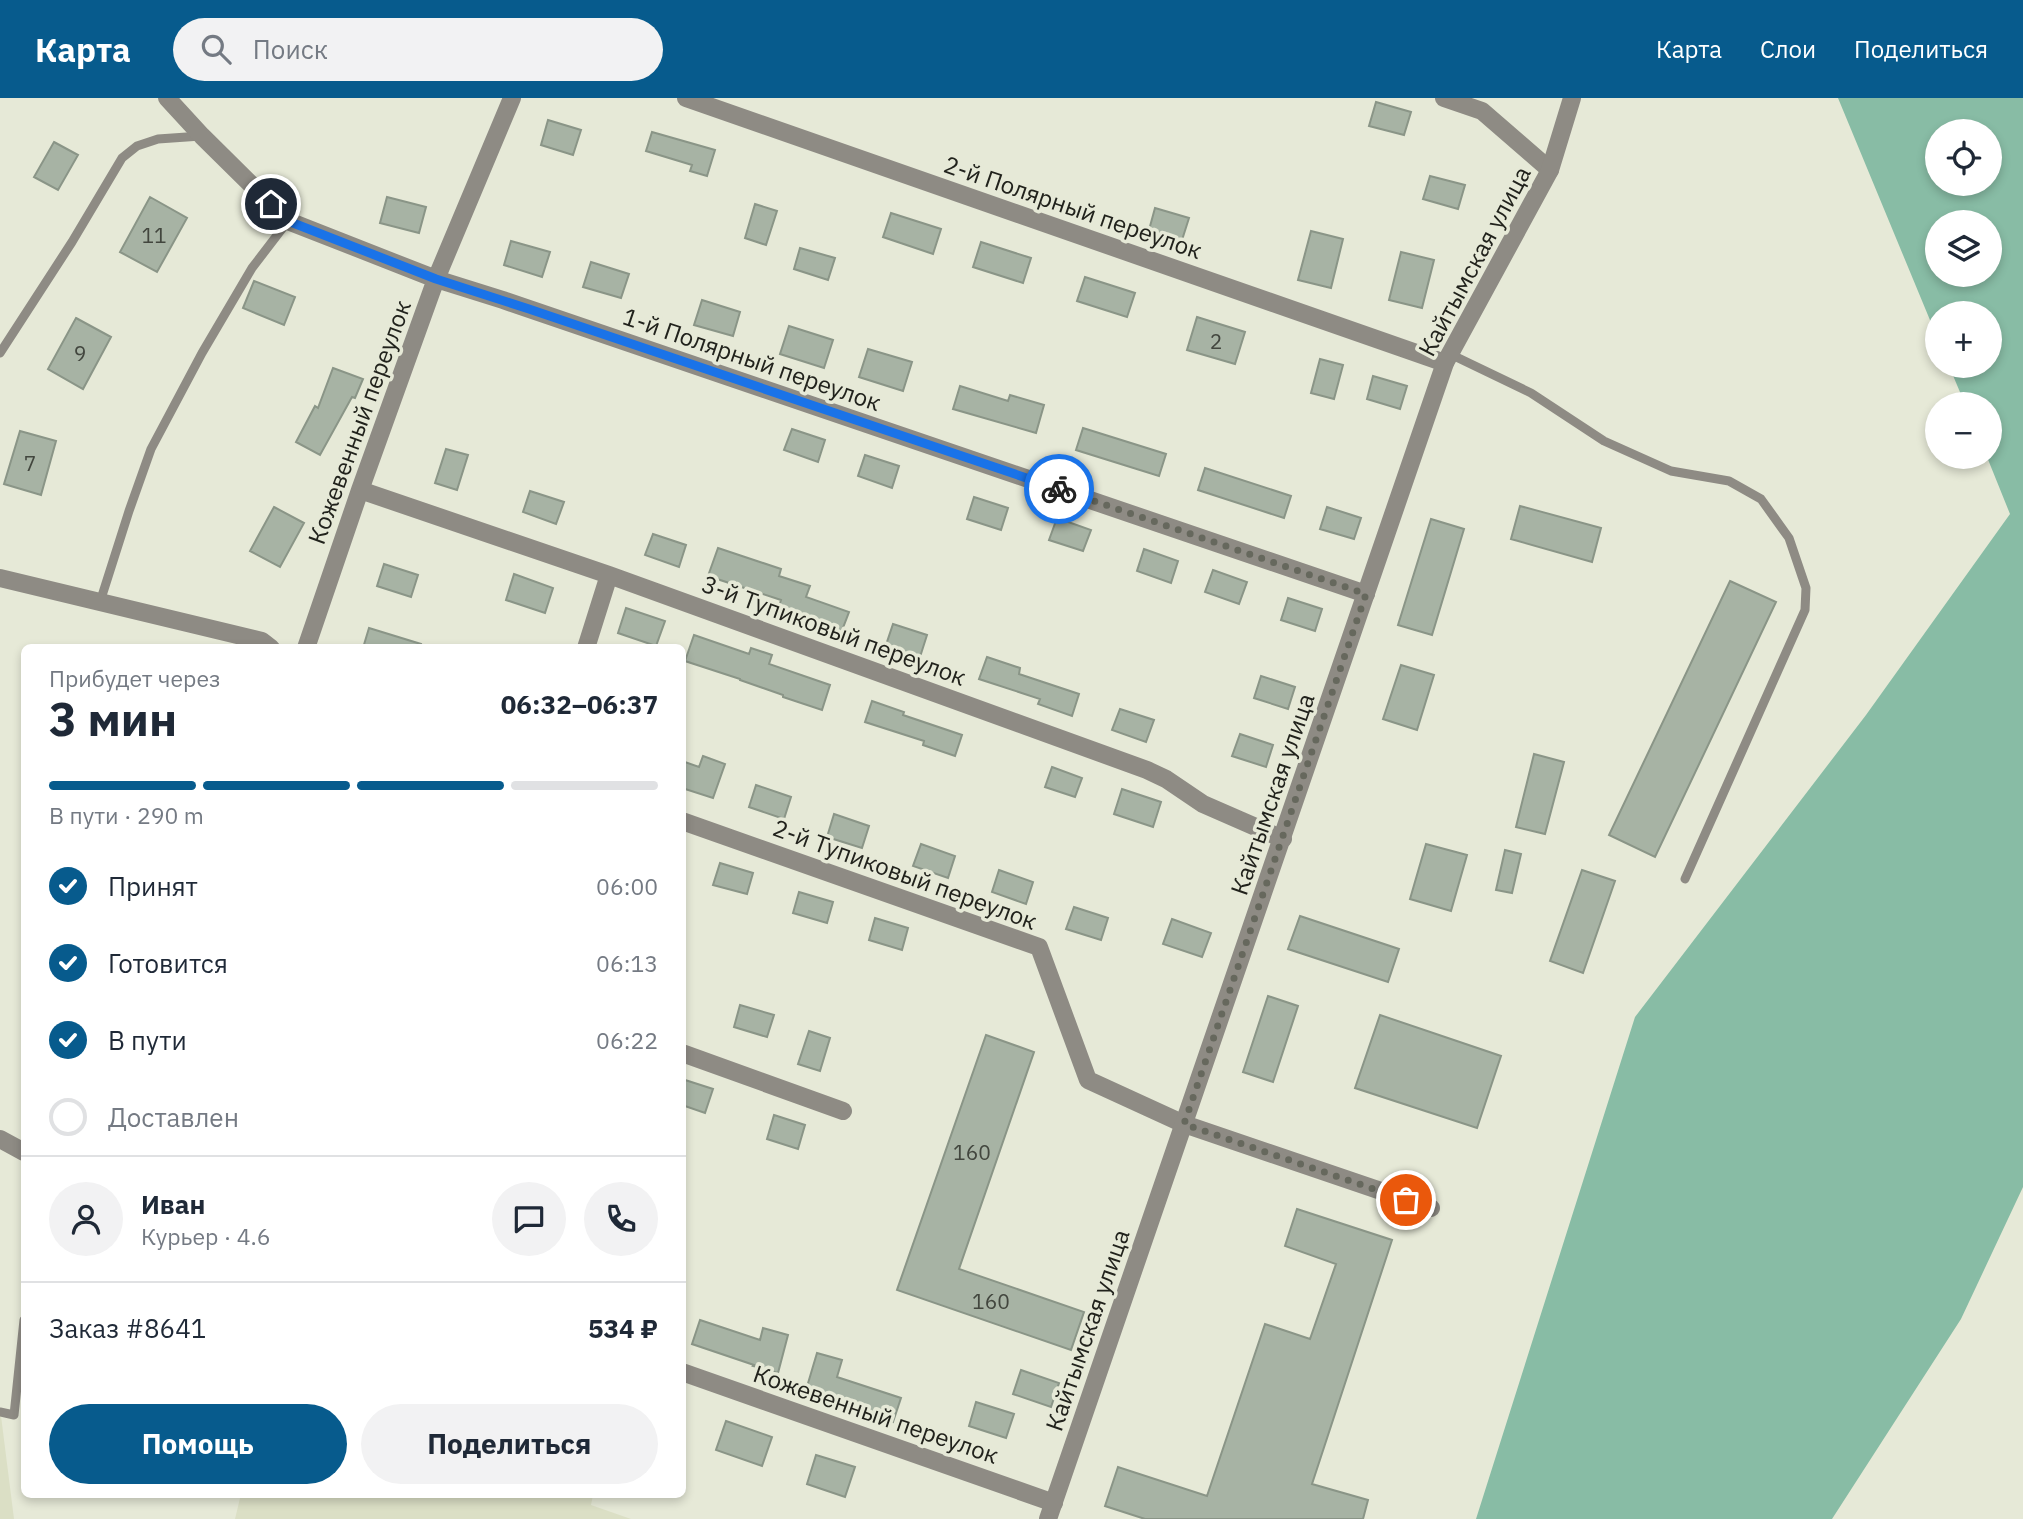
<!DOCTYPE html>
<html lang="ru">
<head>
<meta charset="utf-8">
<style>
  :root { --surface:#fff; --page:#f2f2f3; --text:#1f2937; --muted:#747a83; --line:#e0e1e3; --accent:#075b8d }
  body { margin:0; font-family:"IBM Plex Sans",sans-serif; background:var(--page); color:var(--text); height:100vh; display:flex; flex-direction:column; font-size:26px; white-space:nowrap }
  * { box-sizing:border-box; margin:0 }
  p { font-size:23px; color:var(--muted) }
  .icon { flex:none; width:38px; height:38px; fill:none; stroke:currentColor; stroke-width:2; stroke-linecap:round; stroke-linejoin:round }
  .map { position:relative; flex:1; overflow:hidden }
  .drawer { position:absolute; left:21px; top:546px; width:665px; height:854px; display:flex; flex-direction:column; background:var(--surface); border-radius:10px; box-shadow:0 4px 10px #0003 }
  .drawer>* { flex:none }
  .tools { position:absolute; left:1925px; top:21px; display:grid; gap:14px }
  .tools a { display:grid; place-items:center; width:77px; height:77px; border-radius:50%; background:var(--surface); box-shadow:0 4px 10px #0003; font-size:35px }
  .pin { position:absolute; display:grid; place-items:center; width:60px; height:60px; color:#fff; margin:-30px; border:4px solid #fff; border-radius:50%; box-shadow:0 2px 7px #0007 }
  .courier { position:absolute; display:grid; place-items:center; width:70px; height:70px; margin:-35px; border:5px solid #1a73e8; border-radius:50%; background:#fff; color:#222; box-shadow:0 2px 9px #0007 }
  .summary em { font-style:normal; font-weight:700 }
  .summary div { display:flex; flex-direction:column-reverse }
  .summary { display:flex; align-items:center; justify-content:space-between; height:119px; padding:0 28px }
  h1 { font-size:46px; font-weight:700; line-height:52px }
  .bar { display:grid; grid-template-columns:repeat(4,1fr); gap:10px 7px; align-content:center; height:84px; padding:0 28px }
  .bar i { height:9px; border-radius:5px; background:var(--line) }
  .bar .selected { background:var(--accent) }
  .bar p { grid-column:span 4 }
  .line { display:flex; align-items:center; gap:18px; padding:0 28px; border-top:2px solid var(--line) }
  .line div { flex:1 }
  .round { display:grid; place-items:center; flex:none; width:74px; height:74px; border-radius:37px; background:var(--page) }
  ol { padding:0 28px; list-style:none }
  li { display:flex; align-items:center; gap:21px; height:77px }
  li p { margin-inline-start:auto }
  li .icon { padding:7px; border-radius:50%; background:var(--accent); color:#fff; stroke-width:4 }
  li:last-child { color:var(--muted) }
  li i { width:38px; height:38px; border:4px solid var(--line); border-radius:50% }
  .button { display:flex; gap:14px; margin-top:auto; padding:14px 28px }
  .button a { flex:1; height:80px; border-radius:42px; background:var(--accent); color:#fff; font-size:28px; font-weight:700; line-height:80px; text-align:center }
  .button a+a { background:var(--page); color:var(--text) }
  header { display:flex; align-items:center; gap:42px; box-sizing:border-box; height:98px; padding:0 35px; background:var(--accent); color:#fff }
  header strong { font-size:33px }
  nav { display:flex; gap:38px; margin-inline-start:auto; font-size:24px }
  .search { width:490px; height:63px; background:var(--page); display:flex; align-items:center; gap:18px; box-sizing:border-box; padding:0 24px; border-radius:38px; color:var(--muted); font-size:26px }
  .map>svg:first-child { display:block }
</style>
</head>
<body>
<header>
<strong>Карта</strong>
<div class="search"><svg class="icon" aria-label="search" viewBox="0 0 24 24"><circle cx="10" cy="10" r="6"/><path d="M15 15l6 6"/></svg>Поиск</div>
<nav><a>Карта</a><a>Слои</a><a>Поделиться</a></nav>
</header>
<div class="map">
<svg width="2023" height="1421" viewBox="0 0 2023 1421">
  <rect width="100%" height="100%" fill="#e6e9d7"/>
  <!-- built -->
  <path fill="#dbdfc5" d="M0,1310L14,1421H0Z
    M241,1396L593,1397L591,1407L631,1421H235Z"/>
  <!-- water -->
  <path fill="#88bca5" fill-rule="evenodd" d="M1838,0H2023V1089L1961,1221L1832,1421H1476L1635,919L1866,617L2010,416L1987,359H1990V306H1965L1949,268H1990V215H1937V239ZM1937,33H1990V86H1937ZM1937,124H1990V177H1937Z"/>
  <!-- building -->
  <path fill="#a7b3a4" stroke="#8a9587" stroke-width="2" d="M1376,4L1411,14L1404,37L1369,28Z
    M548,22L581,32L573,57L541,47Z
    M652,34L715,52L707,78L690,73L692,67L646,53Z
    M54,44L78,57L58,92L34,79Z
    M1430,78L1465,87L1458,111L1423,101Z
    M150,99L187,120L157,174L120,154Z
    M387,99L426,109L419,135L380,125Z
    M755,106L777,113L766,147L745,140Z
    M1155,110L1189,120L1182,142L1149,132Z
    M891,115L941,131L933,156L883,139Z
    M1311,133L1343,141L1331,190L1298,182Z
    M511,143L550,154L542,179L504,167Z
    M981,144L1031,160L1023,185L973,169Z
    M800,150L835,160L828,182L794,171Z
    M1401,154L1434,162L1422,210L1389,202Z
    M591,164L629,176L621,200L583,189Z
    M1085,179L1135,195L1127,219L1077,203Z
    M254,183L295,199L284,227L243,210Z
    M702,202L740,214L733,238L694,227Z
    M1197,219L1245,234L1235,266L1187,252Z
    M76,220L111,239L83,291L48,271Z
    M789,228L833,242L824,270L780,256Z
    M868,251L912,264L903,293L859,279Z
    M1320,261L1343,267L1334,301L1311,295Z
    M333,270L363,281L355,300L352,299L320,357L296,344L315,308L318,310Z
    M1373,278L1407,288L1400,311L1367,301Z
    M960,288L1008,303L1010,297L1044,307L1036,335L953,311Z
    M1083,330L1166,356L1159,378L1076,352Z
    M792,331L825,342L818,364L784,352Z
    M20,333L56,343L41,397L4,386Z
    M446,351L468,357L457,392L435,385Z
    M865,357L899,368L892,390L858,378Z
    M1205,370L1291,398L1284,420L1198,392Z
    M530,393L564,404L556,426L523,414Z
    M974,399L1008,410L1001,432L967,421Z
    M1520,408L1601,430L1592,464L1511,441Z
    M274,409L304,425L280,469L250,453Z
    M1327,409L1361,420L1354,441L1320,431Z
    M1057,420L1091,432L1083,453L1049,442Z
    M1431,421L1464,431L1432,537L1398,527Z
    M653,436L686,447L679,469L645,457Z
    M718,450L781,471L779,478L810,488L806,499L849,514L841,535L777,515L781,502L708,478Z
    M1144,451L1178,463L1171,485L1137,473Z
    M384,466L418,477L411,499L377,488Z
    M1213,472L1247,484L1239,506L1205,494Z
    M514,476L553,490L545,515L506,502Z
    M1730,483L1776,504L1655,759L1609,737Z
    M1288,500L1322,511L1315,533L1281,522Z
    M626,510L665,523L656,548L618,535Z
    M893,526L927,537L920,559L886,547Z
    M369,530L421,546L420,550H363Z
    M694,537L749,556L751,550L772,557L769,566L830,587L822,612L783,599V597L740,582V581L685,563Z
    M987,559L1020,570L1019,576L1079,596L1072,618L1038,606L1040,601L979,581Z
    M1401,567L1434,577L1417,632L1383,621Z
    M1261,578L1295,589L1288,611L1254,600Z
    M872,603L904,614L903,617L962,637L955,658L923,647L924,643L865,624Z
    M1120,611L1154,622L1146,644L1112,632Z
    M1240,636L1273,647L1266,669L1232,658Z
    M1534,656L1564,664L1545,736L1516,729Z
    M703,658L725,666L713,700L682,690V663L699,669Z
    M1052,669L1082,680L1075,699L1045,689Z
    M756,687L791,699L784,721L749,709Z
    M1122,691L1161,704L1153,729L1114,716Z
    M834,716L869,728L862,750L827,739Z
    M921,746L955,758L948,780L913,768Z
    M1426,746L1467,757L1451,813L1410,801Z
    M1505,752L1521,756L1512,795L1496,792Z
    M720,765L753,775L747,796L713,787Z
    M999,772L1033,784L1026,806L992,794Z
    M1582,772L1615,783L1583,875L1550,863Z
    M799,794L833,804L827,825L793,815Z
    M1074,809L1108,820L1101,842L1066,831Z
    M1300,818L1399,851L1388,884L1288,851Z
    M875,820L908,830L902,852L869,842Z
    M1172,821L1211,835L1202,859L1163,846Z
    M1268,898L1298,908L1273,984L1243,974Z
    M740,907L774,917L767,939L734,929Z
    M1380,917L1501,958L1477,1030L1355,990Z
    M809,933L830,940L820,973L798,966Z
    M986,937L1034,954L959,1171L1084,1214L1071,1252L897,1192Z
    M682,981L713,991L705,1015L682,1007Z
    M774,1017L805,1027L798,1051L767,1041Z
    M1297,1111L1392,1142L1312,1386L1368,1402L1363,1421H1145L1105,1408L1118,1369L1207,1398L1265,1226L1310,1241L1336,1166L1285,1148Z
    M700,1222L760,1242L763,1230L788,1237L778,1275L753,1268L754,1267L692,1246Z
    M817,1255L842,1262L837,1279L901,1300L893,1324L855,1312L857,1307L806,1292Z
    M1021,1272L1059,1285L1051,1309L1013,1296Z
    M976,1304L1014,1316L1006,1340L969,1328Z
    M726,1323L772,1339L762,1368L716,1352Z
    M816,1357L855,1369L845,1399L807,1386Z"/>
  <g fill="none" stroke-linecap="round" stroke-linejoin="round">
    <!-- service -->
    <path stroke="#8e8b84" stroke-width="9" d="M0,255L72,144L122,60L137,48L158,41L201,38
      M1450,256L1531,295L1604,343L1671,373L1729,383L1761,401L1789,440L1806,490L1805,512L1685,781
      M100,504L129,413L151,351L202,255L252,170L288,123
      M0,1314L14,1317L24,1222"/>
    <!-- minor -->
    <path stroke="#8e8b84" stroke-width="18" d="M167,0L202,38L288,123L436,181L503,202L1366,496
      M686,0L1445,265
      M1444,0L1482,13L1550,72
      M360,392L609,477L1147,672L1166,681L1203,706L1283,741
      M0,480L262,543L271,550
      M306,550L360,392L436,181L512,0
      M586,550L609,477
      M682,723L1039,849L1088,982L1184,1026L1431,1110
      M682,955L843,1013
      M0,1041L24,1054
      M682,1274L1054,1405"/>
    <!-- tertiary -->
    <path stroke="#8e8b84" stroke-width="18" d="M1048,1421L1445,265L1550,72L1572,0"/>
  </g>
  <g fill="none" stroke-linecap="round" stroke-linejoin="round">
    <!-- done -->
    <path stroke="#66685d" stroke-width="7" stroke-dasharray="0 12.6" d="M1059,391L1366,496L1184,1026L1406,1102"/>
    <!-- route -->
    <path stroke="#1a73e8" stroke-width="9" d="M271,106L288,123L436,181L529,211L1059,391"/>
  </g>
  <g text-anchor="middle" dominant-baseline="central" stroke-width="7" stroke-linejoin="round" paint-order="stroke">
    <!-- number labels -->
    <g font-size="21" fill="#42463e">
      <text x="154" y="137">11</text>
      <text x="1216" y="243">2</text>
      <text x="80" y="255">9</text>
      <text x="30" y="365">7</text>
      <text x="972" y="1054">160</text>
      <text x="991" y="1203">160</text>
    </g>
    <!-- street labels -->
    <g font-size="24" fill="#21221c" stroke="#e6e9d7">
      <text transform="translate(1073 109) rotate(19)">2-й Полярный переулок</text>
      <text transform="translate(1474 163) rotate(-62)">Кайтымская улица</text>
      <text transform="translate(752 261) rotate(19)">1-й Полярный переулок</text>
      <text transform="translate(359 324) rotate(-70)">Кожевенный переулок</text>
      <text transform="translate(834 532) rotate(20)">3-й Тупиковый переулок</text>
      <text transform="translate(1272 696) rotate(-71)">Кайтымская улица</text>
      <text transform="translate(905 776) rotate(20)">2-й Тупиковый переулок</text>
      <text transform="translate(1087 1232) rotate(-71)">Кайтымская улица</text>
      <text transform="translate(876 1316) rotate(19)">Кожевенный переулок</text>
    </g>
  </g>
</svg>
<div class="tools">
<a><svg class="icon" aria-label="locate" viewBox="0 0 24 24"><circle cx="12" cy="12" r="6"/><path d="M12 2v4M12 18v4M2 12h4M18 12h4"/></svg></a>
<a><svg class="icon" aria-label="layers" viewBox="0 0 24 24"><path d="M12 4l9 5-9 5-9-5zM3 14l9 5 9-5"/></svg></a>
<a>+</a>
<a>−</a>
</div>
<div class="pin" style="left:1406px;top:1102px;background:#ea580c"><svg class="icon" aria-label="bag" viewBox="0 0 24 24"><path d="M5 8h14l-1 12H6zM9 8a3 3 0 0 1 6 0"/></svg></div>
<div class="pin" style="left:271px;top:106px;background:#1f2937"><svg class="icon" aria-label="home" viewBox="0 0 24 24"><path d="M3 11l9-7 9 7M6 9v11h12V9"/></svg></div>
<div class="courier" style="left:1059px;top:391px"><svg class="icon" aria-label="bike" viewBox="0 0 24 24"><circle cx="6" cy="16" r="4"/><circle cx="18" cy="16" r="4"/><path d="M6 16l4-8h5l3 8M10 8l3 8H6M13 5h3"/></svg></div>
<section class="drawer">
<div class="summary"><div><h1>3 мин</h1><p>Прибудет через</p></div><em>06:32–06:37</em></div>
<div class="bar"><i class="selected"></i><i class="selected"></i><i class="selected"></i><i></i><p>В пути · 290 m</p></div>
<ol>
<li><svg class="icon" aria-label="check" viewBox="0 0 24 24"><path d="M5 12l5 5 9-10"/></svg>Принят<p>06:00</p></li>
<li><svg class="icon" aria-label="check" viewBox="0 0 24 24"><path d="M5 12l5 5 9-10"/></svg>Готовится<p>06:13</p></li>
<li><svg class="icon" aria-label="check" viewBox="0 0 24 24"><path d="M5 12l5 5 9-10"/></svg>В пути<p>06:22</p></li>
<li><i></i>Доставлен</li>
</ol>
<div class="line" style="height:126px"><a class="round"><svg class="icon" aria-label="person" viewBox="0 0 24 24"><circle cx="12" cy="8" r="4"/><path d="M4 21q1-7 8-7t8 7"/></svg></a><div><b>Иван</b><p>Курьер · 4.6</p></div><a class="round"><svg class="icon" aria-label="chat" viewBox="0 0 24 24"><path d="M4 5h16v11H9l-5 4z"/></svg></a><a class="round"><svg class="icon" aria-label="phone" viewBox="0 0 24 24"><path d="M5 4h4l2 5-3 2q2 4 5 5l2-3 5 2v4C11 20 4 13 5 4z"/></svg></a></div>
<div class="line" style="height:91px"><div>Заказ #8641</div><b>534 ₽</b></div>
<div class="button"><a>Помощь</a><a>Поделиться</a></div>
</section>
</div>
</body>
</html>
